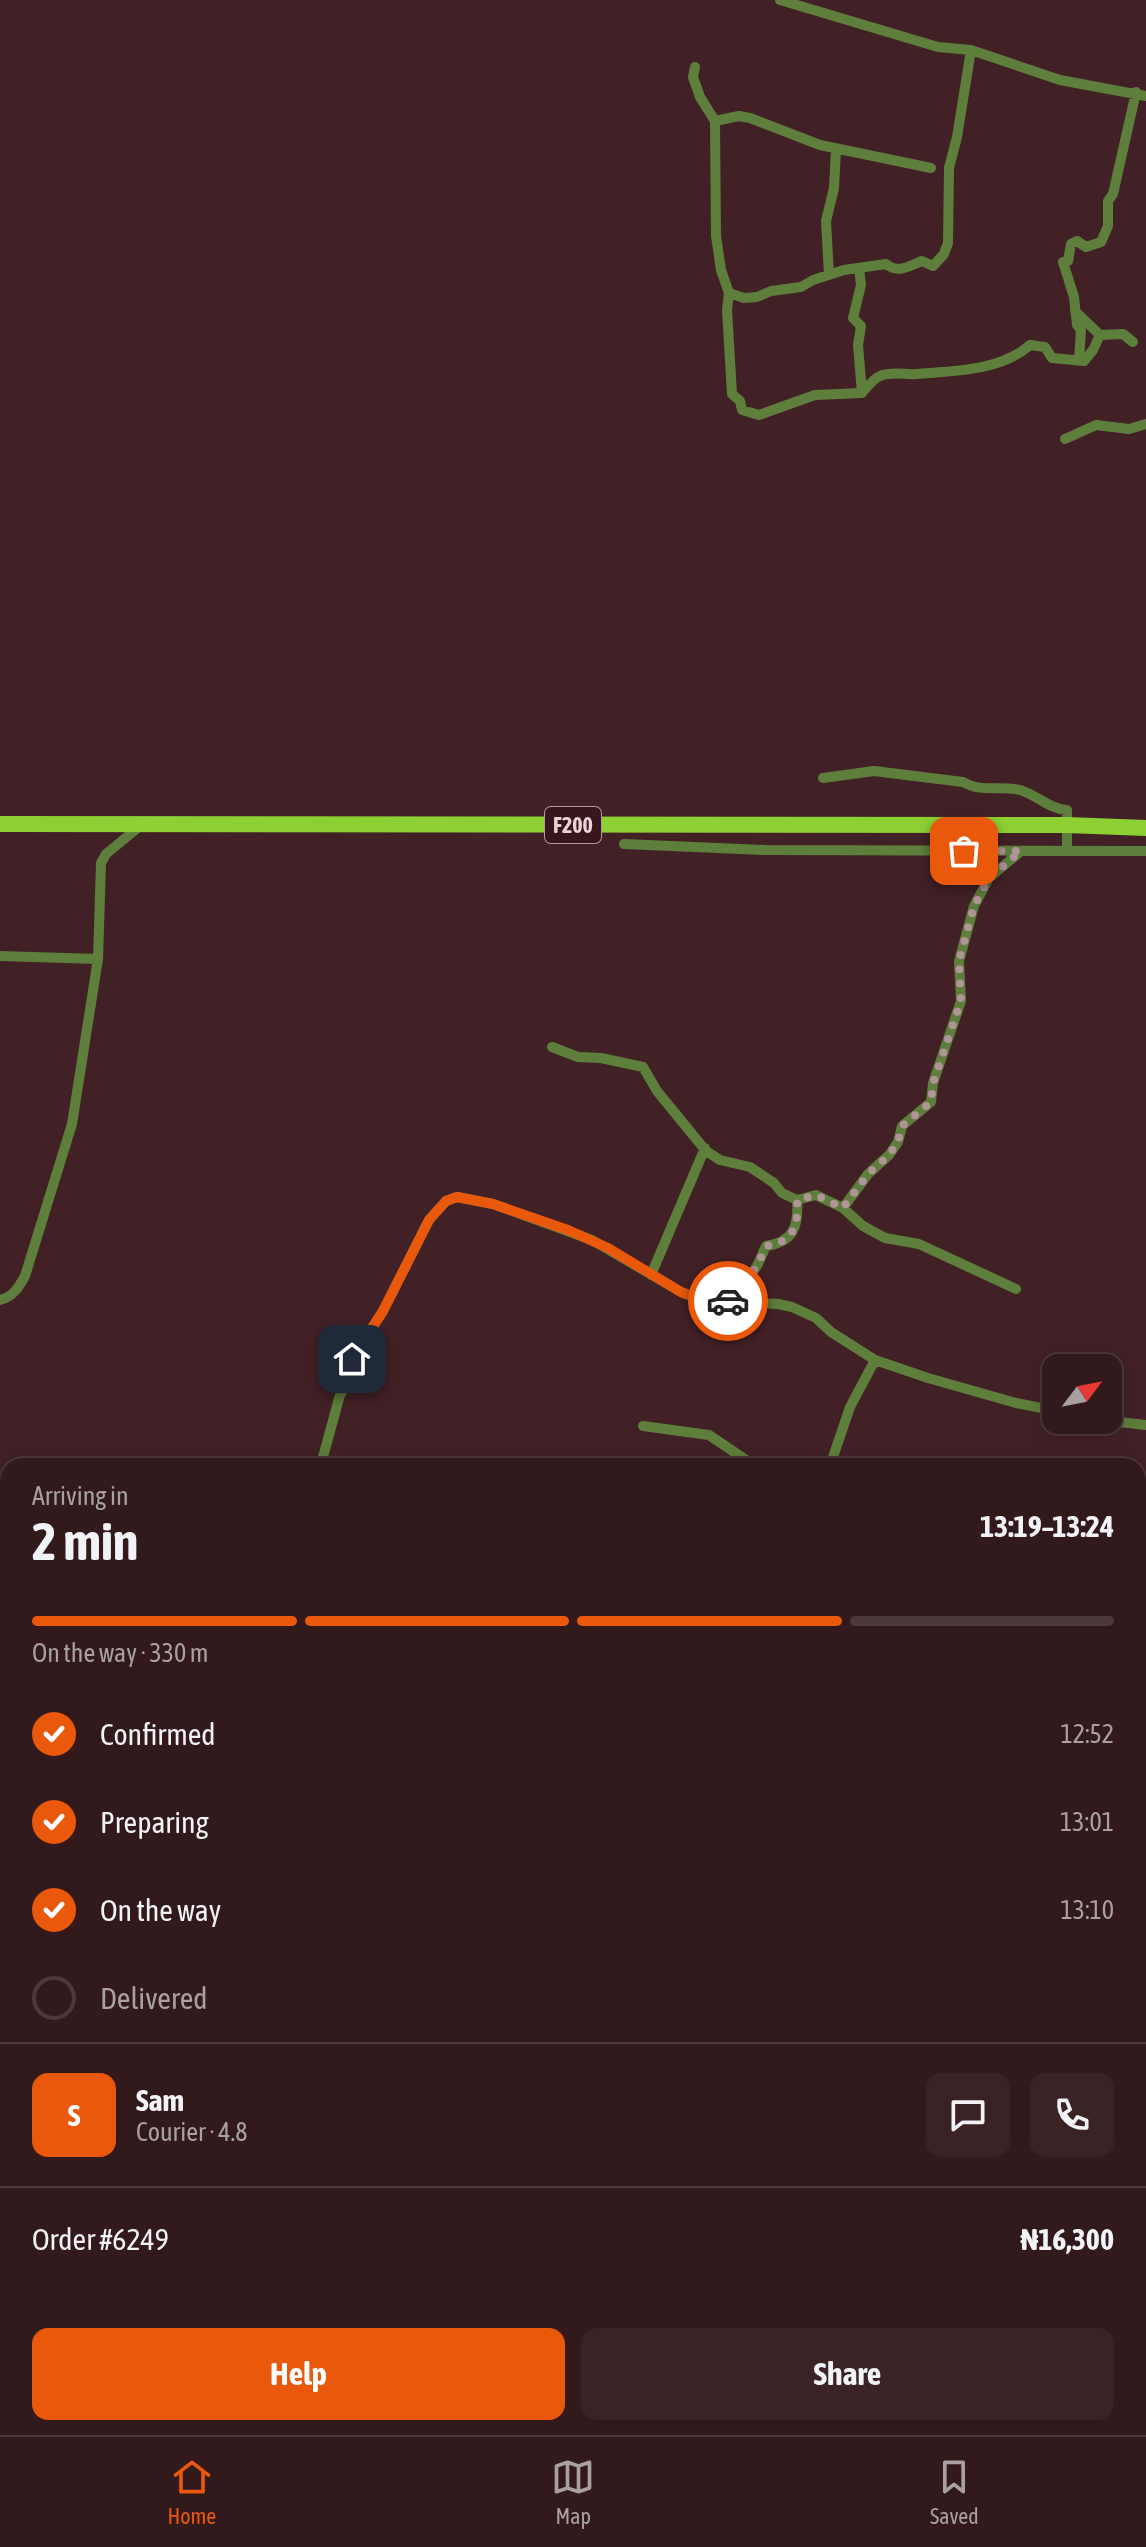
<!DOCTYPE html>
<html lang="en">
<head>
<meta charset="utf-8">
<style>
  :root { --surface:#32191c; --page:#3a2225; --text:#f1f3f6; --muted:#a8a0a3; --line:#4d383b; --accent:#ea580c }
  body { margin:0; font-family:"Asap Condensed",sans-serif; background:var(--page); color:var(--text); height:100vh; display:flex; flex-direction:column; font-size:30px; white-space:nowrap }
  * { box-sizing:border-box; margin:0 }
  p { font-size:26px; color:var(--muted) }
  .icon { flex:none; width:44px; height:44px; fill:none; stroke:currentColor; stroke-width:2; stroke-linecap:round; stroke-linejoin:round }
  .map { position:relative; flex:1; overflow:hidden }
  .sheet { position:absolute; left:0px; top:1458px; width:1146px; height:978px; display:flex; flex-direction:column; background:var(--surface); border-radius:24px 24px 0 0; box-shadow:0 4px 20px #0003,0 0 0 2px var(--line) }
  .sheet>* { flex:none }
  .needle { width:52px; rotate:58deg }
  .fabs { position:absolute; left:1042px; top:1354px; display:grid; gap:16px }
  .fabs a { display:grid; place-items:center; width:80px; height:80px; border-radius:16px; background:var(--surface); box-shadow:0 4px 20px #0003,0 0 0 2px var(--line); font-size:40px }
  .pin { position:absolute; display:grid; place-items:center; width:68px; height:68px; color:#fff; margin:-34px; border-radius:16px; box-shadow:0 4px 12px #0006 }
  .courier { position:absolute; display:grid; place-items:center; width:80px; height:80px; margin:-40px; border:6px solid #ea580c; border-radius:50%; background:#fff; color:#222; box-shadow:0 2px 10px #0007 }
  .summary em { font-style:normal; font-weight:700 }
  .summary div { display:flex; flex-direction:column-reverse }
  .summary { display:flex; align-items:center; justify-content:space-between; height:136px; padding:0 32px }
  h1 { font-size:52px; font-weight:700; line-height:60px }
  .bar { display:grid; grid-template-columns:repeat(4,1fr); gap:12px 8px; align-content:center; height:96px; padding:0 32px }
  .bar i { height:10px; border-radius:6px; background:var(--line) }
  .bar .active { background:var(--accent) }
  .bar p { grid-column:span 4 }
  .line { display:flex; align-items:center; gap:20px; padding:0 32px; border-top:2px solid var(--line) }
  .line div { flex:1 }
  .round { display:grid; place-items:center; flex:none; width:84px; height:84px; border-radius:16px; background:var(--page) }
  ol { padding:0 32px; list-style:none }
  li { display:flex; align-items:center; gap:24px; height:88px }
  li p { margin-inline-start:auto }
  li .icon { padding:8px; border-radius:50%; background:var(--accent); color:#fff; stroke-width:4 }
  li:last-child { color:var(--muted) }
  li i { width:44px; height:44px; border:4px solid var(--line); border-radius:50% }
  .action { display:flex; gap:16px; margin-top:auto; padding:16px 32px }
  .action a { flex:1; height:92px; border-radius:16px; background:var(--accent); color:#fff; font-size:32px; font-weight:700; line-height:92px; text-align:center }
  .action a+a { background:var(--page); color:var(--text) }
  .menu { display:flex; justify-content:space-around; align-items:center; height:112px; border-top:2px solid var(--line); background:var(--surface); font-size:22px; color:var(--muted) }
  .menu a { display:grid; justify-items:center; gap:4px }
  .menu .active { color:var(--accent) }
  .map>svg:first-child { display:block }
</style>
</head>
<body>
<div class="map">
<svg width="1146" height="2435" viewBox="0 0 1146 2435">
  <rect width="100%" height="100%" fill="#422126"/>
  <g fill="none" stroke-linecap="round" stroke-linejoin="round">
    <!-- minor -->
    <path stroke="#5e7e3b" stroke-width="10" d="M780,0L938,47L971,50L1060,80L1146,96
      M695,67L693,77L700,97L715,121L716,236L721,270L729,293L727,310L732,394L740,401L742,410L759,415L815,395L862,393C867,387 873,379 880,376C892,371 905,375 917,374C954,371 1001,371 1030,345L1045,347L1052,358L1084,361L1093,350L1100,335L1123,334L1133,342
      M715,121L739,116L750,118L820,145L931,168
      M859,268L861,285L853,318L861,326L858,345L862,393
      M829,275L826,221L834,188L836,149
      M729,293L744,298L757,297L771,291L801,287L813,280L844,270L886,264C898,274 909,266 922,261L933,266L944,254L948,243L949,168L957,137L971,50
      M1075,311L1100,335
      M1079,360L1081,330L1077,325L1074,297L1063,262L1068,261L1071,244L1077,241L1086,247L1101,242L1108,226V201L1113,194L1136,92
      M1065,439L1096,425L1129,429L1146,424
      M823,778L874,771L963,782C981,793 1000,785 1020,790C1037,795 1049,809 1067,810V850
      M624,844L766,850L1146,851
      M0,956L98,959
      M552,1047L578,1057L601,1058L643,1067L657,1091L706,1151L720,1160L750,1167L774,1183L782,1193L797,1200
      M843,1208L868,1174L889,1155L898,1142L902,1126L931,1102L933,1083L961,1001L959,961L974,906L989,878L1021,851
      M651,1275L705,1148
      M0,1300C13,1297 19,1287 25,1276L72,1124L98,959L101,863L106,854L140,826
      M734,1301L758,1264L766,1246C793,1242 799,1227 797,1200L816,1195L843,1208L863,1226L885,1238L919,1244L1016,1289
      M1101,1420L1146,1425
      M643,1426L709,1435L749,1462L783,1466
      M323,1457L340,1395L351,1379L352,1359L383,1311L429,1220L446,1201L457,1197L493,1204L592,1240L681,1292L702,1300L778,1304L792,1307L816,1318L831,1332L875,1360L928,1378L1016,1403L1056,1411
      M830,1466L850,1407L875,1360
      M1138,1496L1146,1479
      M1138,1664L1146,1653
      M1138,1789L1146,1792
      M0,1872L8,1887
      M1138,1901L1146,1902
      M1138,2124L1146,2126
      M0,2149L8,2143
      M1138,2306L1146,2305
      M904,2428L906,2435
      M1025,2428V2435
      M1084,2428L1085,2435"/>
    <!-- primary -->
    <path stroke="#8dd034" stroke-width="16" d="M0,824L1067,825L1146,828"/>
  </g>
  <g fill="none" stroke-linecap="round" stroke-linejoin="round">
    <!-- done -->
    <path stroke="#af9498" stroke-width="8" stroke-dasharray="0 14.4" d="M728,1301H734L758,1264L766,1246C793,1242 799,1226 797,1200L816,1195L843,1208L868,1174L889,1155L898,1142L902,1126L931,1102L933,1083L961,1001L959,961L974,906L989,878L1021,851H964"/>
    <!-- route -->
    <path stroke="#ea580c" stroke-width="10" d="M352,1359L383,1311L429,1220L446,1201L457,1197L493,1204L568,1230L608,1248L681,1292L702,1300L728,1301"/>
  </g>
  <g text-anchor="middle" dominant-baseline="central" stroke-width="6" stroke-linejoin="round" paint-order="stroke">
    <!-- shield labels -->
    <rect fill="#37171d" stroke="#b49a9e" stroke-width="2" x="545" y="807" width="56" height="36" rx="6"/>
    <g font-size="22" font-weight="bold" fill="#e9d2d5">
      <text x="573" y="825">F200</text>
    </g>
  </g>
</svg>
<div class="fabs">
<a><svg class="needle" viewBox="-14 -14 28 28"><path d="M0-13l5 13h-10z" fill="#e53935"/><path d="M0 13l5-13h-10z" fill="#a8a0a3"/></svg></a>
</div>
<div class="pin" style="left:964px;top:851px;background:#ea580c"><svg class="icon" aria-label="bag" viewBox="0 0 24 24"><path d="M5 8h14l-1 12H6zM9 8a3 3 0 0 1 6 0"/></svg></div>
<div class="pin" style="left:352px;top:1359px;background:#1f2937"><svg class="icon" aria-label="home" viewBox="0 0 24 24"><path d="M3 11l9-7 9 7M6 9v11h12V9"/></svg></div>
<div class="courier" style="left:728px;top:1301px"><svg class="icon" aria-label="car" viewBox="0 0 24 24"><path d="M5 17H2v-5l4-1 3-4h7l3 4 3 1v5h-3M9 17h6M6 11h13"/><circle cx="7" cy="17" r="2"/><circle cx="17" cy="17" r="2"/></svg></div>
<section class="sheet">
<div class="summary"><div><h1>2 min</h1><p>Arriving in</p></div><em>13:19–13:24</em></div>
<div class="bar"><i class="active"></i><i class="active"></i><i class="active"></i><i></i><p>On the way · 330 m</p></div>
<ol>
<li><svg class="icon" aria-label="check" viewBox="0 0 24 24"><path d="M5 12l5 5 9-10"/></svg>Confirmed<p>12:52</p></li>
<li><svg class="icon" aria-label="check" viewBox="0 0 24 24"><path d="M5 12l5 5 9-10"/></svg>Preparing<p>13:01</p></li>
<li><svg class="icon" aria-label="check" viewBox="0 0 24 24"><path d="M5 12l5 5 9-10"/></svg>On the way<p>13:10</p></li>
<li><i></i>Delivered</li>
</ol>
<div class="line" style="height:144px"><b class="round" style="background:var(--accent);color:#fff">S</b><div><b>Sam</b><p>Courier · 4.8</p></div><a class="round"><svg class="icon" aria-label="chat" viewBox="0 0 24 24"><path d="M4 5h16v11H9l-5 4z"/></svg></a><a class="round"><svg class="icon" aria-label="phone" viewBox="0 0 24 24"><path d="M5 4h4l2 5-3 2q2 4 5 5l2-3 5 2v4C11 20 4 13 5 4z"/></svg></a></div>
<div class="line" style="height:104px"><div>Order #6249</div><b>₦16,300</b></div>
<div class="action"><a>Help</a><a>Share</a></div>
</section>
</div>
<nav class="menu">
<a class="active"><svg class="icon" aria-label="home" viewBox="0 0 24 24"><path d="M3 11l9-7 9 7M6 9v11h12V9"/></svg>Home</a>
<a><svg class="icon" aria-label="map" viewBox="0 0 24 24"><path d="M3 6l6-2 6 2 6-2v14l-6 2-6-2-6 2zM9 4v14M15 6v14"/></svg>Map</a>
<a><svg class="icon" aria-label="saved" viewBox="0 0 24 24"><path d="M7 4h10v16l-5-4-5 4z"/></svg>Saved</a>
</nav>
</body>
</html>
